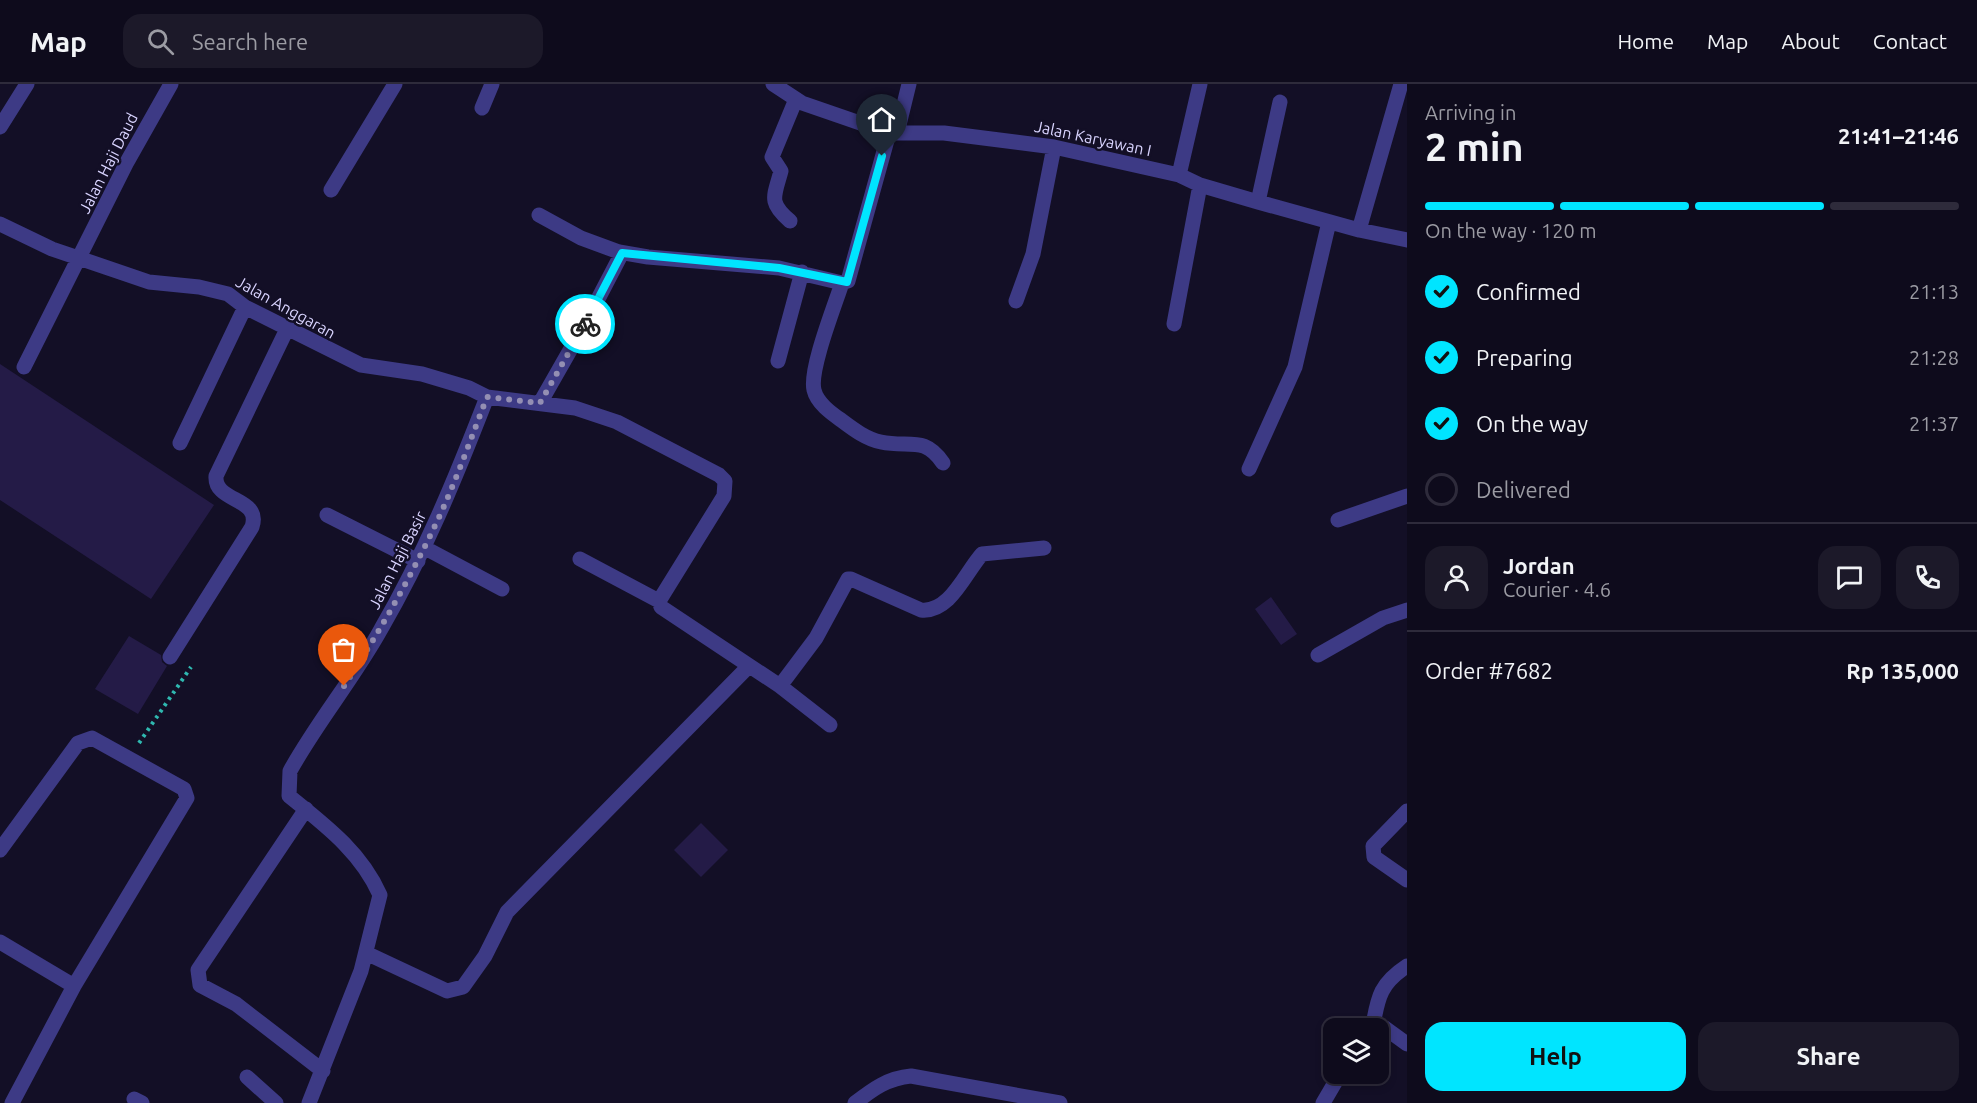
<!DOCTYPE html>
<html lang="en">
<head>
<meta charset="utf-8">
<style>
  :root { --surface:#0e0b1c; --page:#1c1929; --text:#f1f3f6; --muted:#9b9ba3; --line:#2e2b3b; --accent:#00e5ff }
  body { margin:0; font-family:Ubuntu,sans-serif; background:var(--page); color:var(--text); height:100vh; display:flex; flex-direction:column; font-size:22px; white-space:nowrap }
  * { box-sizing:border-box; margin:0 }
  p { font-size:20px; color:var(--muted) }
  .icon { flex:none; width:33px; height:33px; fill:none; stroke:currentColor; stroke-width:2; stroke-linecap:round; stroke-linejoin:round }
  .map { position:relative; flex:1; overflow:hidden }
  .details { display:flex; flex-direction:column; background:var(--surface); width:570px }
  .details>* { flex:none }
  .controls { position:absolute; left:1323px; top:934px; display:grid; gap:12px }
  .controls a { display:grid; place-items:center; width:66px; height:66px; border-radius:12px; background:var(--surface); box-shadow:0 3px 9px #0003,0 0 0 2px var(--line); font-size:30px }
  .pin { position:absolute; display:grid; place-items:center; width:51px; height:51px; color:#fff; margin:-62px -26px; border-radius:50% 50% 50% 0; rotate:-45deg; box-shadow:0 0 6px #0007 }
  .pin .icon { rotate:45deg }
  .courier { position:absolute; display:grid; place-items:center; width:60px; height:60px; margin:-30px; border:4px solid #00e5ff; border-radius:50%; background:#fff; color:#222; box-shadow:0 2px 8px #0007 }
  .overview em { font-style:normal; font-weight:700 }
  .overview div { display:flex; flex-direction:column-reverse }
  .overview { display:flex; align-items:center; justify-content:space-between; height:102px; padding:0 18px }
  h1 { font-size:39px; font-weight:700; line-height:45px }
  .bar { display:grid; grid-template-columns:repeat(4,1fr); gap:9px 6px; align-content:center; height:72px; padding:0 18px }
  .bar i { height:8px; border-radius:4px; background:var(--line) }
  .bar .current { background:var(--accent) }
  .bar p { grid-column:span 4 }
  .line { display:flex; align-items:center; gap:15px; padding:0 18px; border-top:2px solid var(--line) }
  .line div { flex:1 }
  .round { display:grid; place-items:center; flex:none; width:63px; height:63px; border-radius:18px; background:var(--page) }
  ol { padding:0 18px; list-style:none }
  li { display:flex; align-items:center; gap:18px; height:66px }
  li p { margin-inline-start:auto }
  li .icon { padding:6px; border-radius:50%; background:var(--accent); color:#111; stroke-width:4 }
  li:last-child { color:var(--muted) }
  li i { width:33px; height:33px; border:3px solid var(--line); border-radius:50% }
  .primary-button { display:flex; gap:12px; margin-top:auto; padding:12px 18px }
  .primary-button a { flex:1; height:69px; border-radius:18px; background:var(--accent); color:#111; font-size:24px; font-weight:700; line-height:69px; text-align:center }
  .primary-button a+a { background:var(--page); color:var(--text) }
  header { display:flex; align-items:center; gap:36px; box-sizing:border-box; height:84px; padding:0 30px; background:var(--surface); border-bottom:2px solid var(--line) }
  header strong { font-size:28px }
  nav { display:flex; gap:33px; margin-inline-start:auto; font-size:21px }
  .search { width:420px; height:54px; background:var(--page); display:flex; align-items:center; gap:15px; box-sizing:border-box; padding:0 21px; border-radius:18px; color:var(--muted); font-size:22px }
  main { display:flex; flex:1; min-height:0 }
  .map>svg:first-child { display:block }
</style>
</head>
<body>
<header>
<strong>Map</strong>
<div class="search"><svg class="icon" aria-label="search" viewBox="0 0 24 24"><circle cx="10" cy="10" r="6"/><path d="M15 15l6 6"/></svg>Search here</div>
<nav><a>Home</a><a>Map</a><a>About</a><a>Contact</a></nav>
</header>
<main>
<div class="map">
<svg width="1407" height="1019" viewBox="0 0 1407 1019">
  <rect width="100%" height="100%" fill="#130f26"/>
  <!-- building -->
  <path fill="#241b47" d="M0,280L214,421L151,515L0,416Z
    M1271,513L1297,550L1281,561L1255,525Z
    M129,552L161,571L162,578L167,582L138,630L95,605Z
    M701,739L728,766L701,793L674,766Z"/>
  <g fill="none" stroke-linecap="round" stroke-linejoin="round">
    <!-- path -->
    <path stroke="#2fb8b0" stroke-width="4" stroke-dasharray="3 4.5" stroke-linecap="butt" d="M139,659L191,583"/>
    <!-- street -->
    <path stroke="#3d3a85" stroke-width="15" d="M773,0L802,19L889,49H944L1054,63L1179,91L1200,101L1258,118L1359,146L1407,156
      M482,24L492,0
      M0,43L27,0
      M897,49L909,0
      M1179,91L1200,0
      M331,106L395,0
      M1258,118L1280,18
      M539,131L581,154L619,168L648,173L779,184L842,199
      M790,137C768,118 774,113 781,87L772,73L796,15
      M0,140L52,165L149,198L199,203L228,210L245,223L361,281L422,290L469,304L487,313L575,324L617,338L719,391L725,397L724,412L659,517L661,523L780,602L830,641
      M1359,146L1401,0
      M842,199C835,221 809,286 814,306C817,319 831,329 841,336C853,345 866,355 881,358C909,364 924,351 943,379
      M842,199L848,197L889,49
      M1016,217L1033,170L1054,63
      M1174,240L1200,101
      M778,277L802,188
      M24,283L127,78L171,0
      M540,319L585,240L622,169
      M180,359L245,223
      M1249,385L1295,283L1329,138
      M327,431L418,477
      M1338,436L1407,412
      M425,464L502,505
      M580,475L659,517
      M1318,571L1383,534L1407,526
      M170,573L252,443C262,413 214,419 216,392L287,245
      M780,602L816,554L848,495H851L921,526C950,529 965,489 982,470L1044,464
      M306,725L198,886L200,901L236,920L323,987
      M1407,727L1373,762L1374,773L1407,796
      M0,766L78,659L92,654L184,705L187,714L74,902L12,1019
      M0,858L74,902
      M366,869L447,907L463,903L485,872L507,828L749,582
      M1373,941C1378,912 1381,899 1407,882
      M1369,945L1373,941L1385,944L1407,960
      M247,993L276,1019
      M134,1015L142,1019
      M309,1019L361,887L380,811C361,768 325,741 289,712L290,687C317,638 354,594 381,545C424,471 456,393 487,313
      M855,1019C873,1005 888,994 911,992L1060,1019
      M1323,1019L1340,990"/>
  </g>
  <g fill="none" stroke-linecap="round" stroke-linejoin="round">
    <!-- done -->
    <path stroke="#948fb3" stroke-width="6" stroke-dasharray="0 10.8" d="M344,602C381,546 413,489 441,429C458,391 472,352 487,313L540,319L585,240"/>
    <!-- route -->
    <path stroke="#00e5ff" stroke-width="8" d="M585,240L622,169L779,184L847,198L882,72"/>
  </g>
  <g text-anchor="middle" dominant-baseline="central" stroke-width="5" stroke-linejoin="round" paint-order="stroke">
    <!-- street labels -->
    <g font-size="16" fill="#d9d4ff" stroke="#130f26">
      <text transform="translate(1093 54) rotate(12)">Jalan Karyawan I</text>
      <text transform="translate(108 79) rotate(-63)">Jalan Haji Daud</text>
      <text transform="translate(286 223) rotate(29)">Jalan Anggaran</text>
      <text transform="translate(397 476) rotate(-63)">Jalan Haji Basir</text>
    </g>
  </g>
</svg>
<div class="controls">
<a><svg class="icon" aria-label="layers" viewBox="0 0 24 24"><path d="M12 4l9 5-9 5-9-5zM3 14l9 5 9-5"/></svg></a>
</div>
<div class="pin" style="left:344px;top:602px;background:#ea580c"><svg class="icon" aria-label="bag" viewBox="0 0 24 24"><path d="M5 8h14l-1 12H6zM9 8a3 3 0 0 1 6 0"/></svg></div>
<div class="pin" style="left:882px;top:72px;background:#1f2937"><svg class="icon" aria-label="home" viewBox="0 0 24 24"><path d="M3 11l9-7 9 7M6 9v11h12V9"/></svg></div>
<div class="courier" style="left:585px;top:240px"><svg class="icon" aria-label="bike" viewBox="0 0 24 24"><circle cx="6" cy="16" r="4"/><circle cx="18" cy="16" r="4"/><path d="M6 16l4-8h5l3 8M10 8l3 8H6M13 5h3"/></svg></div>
</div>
<section class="details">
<div class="overview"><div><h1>2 min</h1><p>Arriving in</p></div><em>21:41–21:46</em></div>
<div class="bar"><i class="current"></i><i class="current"></i><i class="current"></i><i></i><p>On the way · 120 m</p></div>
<ol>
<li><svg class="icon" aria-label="check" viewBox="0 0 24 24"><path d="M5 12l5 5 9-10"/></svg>Confirmed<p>21:13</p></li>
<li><svg class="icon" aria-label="check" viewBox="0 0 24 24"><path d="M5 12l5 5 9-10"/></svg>Preparing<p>21:28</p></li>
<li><svg class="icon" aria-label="check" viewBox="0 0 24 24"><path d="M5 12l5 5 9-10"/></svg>On the way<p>21:37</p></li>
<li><i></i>Delivered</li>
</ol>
<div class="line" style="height:108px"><a class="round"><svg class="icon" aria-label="person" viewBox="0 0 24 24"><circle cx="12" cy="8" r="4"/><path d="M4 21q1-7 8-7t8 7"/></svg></a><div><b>Jordan</b><p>Courier · 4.6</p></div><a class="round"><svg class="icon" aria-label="chat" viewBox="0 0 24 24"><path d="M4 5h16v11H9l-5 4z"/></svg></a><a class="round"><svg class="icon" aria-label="phone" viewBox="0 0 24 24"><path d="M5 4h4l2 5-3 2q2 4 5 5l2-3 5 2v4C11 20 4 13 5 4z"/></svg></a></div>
<div class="line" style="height:78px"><div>Order #7682</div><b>Rp 135,000</b></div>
<div class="primary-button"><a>Help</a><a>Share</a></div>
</section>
</main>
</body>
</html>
